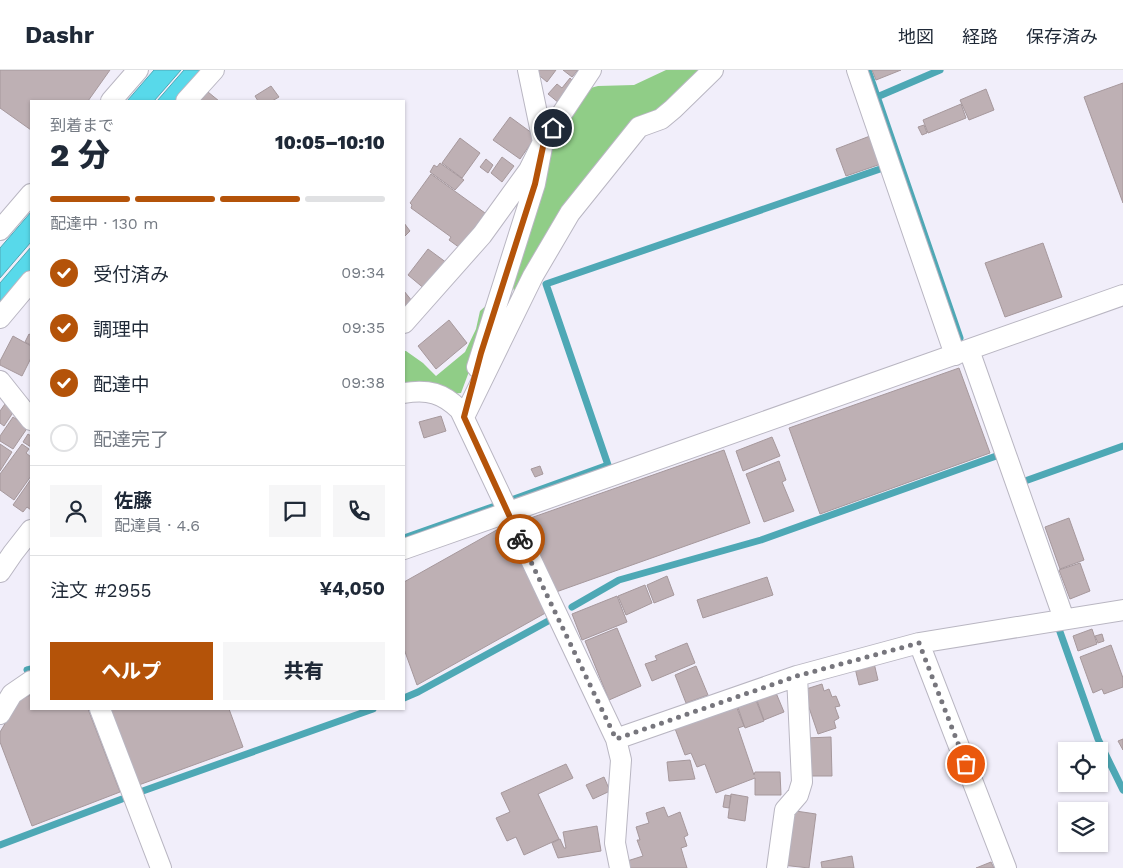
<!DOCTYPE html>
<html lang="ja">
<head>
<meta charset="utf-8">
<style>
  :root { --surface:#fff; --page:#f6f6f7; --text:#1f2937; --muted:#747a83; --line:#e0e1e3; --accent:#b45309 }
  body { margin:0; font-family:"Work Sans","Noto Sans JP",sans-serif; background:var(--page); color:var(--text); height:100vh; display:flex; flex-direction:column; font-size:19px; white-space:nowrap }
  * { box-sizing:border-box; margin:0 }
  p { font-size:16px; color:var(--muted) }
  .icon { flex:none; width:28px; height:28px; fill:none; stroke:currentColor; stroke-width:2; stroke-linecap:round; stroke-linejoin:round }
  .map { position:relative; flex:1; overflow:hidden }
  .drawer { position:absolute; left:30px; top:30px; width:375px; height:610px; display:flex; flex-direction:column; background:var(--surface); border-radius:0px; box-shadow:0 1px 4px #0004 }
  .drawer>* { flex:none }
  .tools { position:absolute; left:1058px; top:672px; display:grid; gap:10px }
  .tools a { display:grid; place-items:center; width:50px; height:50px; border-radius:0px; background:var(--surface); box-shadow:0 1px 4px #0004; font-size:25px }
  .pin { position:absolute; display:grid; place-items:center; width:42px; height:42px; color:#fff; margin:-21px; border:2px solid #fff; border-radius:50%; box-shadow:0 1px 5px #0007 }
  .courier { position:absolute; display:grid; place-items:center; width:50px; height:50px; margin:-25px; border:4px solid #b45309; border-radius:50%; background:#fff; color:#222; box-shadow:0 1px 6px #0007 }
  .summary em { font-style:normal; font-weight:800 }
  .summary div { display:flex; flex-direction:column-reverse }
  .summary { display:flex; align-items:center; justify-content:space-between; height:85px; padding:0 20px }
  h1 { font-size:32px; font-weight:800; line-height:38px }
  .bar { display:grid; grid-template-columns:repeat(4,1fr); gap:8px 5px; align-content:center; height:60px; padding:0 20px }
  .bar i { height:6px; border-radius:4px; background:var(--line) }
  .bar .active { background:var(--accent) }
  .bar p { grid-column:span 4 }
  .line { display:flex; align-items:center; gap:12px; padding:0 20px; border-top:1px solid var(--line) }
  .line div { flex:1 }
  .round { display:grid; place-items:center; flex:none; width:52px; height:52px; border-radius:0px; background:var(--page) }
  ol { padding:0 20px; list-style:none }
  li { display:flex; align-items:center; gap:15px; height:55px }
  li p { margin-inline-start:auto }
  li .icon { padding:5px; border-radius:50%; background:var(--accent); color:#fff; stroke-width:4 }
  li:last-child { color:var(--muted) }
  li i { width:28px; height:28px; border:2px solid var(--line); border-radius:50% }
  .button { display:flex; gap:10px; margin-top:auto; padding:10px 20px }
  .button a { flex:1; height:58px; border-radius:0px; background:var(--accent); color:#fff; font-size:20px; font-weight:800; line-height:58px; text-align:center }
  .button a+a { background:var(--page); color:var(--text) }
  header { display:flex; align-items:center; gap:30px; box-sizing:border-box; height:70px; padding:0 25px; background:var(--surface); border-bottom:1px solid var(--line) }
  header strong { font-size:24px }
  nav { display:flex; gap:28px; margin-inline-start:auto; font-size:18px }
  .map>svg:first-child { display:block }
</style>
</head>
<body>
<header>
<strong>Dashr</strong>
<nav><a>地図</a><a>経路</a><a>保存済み</a></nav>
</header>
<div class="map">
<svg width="1123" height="798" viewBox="0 0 1123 798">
  <rect width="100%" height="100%" fill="#f1eefa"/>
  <!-- forest -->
  <path fill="#90cd87" d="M666,0H705L659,43L520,220L514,221L512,214L552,71L583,20L598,16L634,15Z
    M489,233L492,240L461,323L451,324L404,318V281H406L423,293L436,306L465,282L476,259L480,241Z"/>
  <!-- water -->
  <path fill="#58d9ea" stroke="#4ea8b5" d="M154,0H181L154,31H127Z
    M184,0H204L176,31H157Z
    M31,142V172L0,208V178Z
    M31,177V199L0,235V213Z"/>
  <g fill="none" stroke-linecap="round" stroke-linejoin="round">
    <!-- stream -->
    <path stroke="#4ea8b5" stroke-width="7" d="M868,0L960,268
      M877,27L940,0
      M1025,411L1123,376
      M514,429L608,395L546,214L883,98
      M404,468L495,436
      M572,537L619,510L761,470L999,385
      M1059,559L1098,669L1123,720
      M27,600L31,599
      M404,628L418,622L550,550
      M140,722L373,639
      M0,775L122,729"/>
  </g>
  <!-- building -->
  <path fill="#beb0b4" stroke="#a6989c" d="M0,0H110L88,31H31V60L0,38Z
    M535,0H556L547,12L534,1Z
    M563,0H578L572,7Z
    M872,0H901L876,10Z
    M570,8L575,13L559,33L548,24L557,14L562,18Z
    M1123,13V133L1084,27Z
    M271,16L279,27L272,31H258L255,26Z
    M986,19L994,40L969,50L960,30Z
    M208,22L219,31H200Z
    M961,34L966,48L928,63L923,50Z
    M510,47L536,66L520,89L493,70Z
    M924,55L927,63L922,65L918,57Z
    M870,66L881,94L846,106L836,79Z
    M460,68L480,83L462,108L442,93Z
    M502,87L514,96L502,112L491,103Z
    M486,89L493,95L488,103L480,97Z
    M440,93L464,110L455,120L430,102L434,95L437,97Z
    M431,104L485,143L460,178L449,170L451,167L411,138L412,135L410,133Z
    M404,153L410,161L404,167Z
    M1043,173L1062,227L1005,247L985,193Z
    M428,179L447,193L426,220L408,205Z
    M404,221L412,231L404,239Z
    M449,250L467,273L436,299L418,276Z
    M29,264L31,265V275L25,272Z
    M13,266L31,276V288L22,306L0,295V291Z
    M959,298L990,383L820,444L789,358Z
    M5,334L14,341L4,356L0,353V341Z
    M441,346L446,361L424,368L419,352Z
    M13,347L28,357L13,379L0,371V366Z
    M28,364L31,366V377L23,372Z
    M772,367L780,386L743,401L736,381Z
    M0,374L12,382L0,401Z
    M22,374L29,379L26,383L31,387V406L14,430L0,420V404Z
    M724,380L750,453L556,522L522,451Z
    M779,391L786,410L782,412L794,441L764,452L746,404Z
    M540,396L543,404L535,407L531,399Z
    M31,409V440L27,437L23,442L13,435Z
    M1069,448L1084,490L1060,499L1045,457Z
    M502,457L549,541L417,615L404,579V512Z
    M1080,493L1090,521L1070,529L1059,500Z
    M667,506L674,525L654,533L647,515Z
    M767,507L773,525L703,548L697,530Z
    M645,515L652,533L626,545L618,526Z
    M617,526L627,552L582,570L572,544Z
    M617,558L641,616L609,630L585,571Z
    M1092,559L1097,574L1078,581L1073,566Z
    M1102,564L1104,571L1098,573L1095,566Z
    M687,573L695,593L652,611L645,594L657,590L655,586Z
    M1111,575L1123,608V617L1104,624L1102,619L1093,623L1080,587Z
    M874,593L878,610L859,615L855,598Z
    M696,596L708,625L686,633L675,605Z
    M822,614L824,621L829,619L832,627L836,626L840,636L835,637L839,648L834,651L836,658L818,664L803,620Z
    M774,618L784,642L764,650L755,625Z
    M31,625V639H88L120,722L32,756L0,672V662L20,629Z
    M754,625L764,651L745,658L736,632Z
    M735,633L744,656L738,658L754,705L755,702H780L781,725H755V708L716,723L705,694L697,697L691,683L685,685L674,656Z
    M108,639H229L243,677L136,716Z
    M831,667L832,706H808L806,668Z
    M1123,669V680L1118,671Z
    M690,690L695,709L669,711L667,692Z
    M566,694L573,708L538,724L559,769L524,785L516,767L507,771L496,748L510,742L501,723Z
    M604,707L610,721L593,729L586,715Z
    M731,724L748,727L745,751L728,748Z
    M725,725L731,726L729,738L723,737Z
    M664,737L668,747L680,742L688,765L684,767L687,776L681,778L687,798H627L624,792L643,786L637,770H640L636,757L649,753L646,743Z
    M789,740L816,744L809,798L782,795Z
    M597,756L601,781L558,788L552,773L560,769L564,778H566L563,762Z
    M852,786L854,798H822L821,792Z
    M991,792L994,798H976Z"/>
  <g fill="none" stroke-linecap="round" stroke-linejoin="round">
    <!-- minor casing -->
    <g stroke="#b9b6c2" stroke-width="22">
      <path id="minor" d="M857,0L955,285
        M111,31L138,0
        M186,31L214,0
        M0,160L31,124
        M0,248L31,211
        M404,253L482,165L529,100L543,72L591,0
        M969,280L1064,549
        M477,297L535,114L543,72L528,0
        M0,311L31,350
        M404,323C428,319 443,323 460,340L616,669L621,690L615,773L620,798
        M464,347L533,206L570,143L639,57L661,49L673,39L713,0
        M404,479L1123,225
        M0,502L13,483L31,460
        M919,573L1006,798
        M100,639L161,798
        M0,644L12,624L31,611
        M616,669L797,606L919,573L1123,540
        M777,798L785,740L798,725L802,712L797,606"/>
    </g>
    <!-- minor -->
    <use href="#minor" stroke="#fff" stroke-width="20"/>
  </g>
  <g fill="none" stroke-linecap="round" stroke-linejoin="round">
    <!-- done -->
    <path stroke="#77767d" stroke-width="5" stroke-dasharray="0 9" d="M520,469L616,669L797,606L919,573L966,694"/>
    <!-- route -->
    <path stroke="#b45309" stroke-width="6" d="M520,469L464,347L481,283L535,114L544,72L553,58"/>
  </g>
</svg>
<div class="tools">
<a><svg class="icon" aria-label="locate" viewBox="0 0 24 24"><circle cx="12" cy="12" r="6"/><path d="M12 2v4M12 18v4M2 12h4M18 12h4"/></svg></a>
<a><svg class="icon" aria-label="layers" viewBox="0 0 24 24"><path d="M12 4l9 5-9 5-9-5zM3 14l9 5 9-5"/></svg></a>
</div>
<div class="pin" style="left:966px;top:694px;background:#ea580c"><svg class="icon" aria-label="bag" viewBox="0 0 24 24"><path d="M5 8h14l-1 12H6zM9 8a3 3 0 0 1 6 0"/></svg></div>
<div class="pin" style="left:553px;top:58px;background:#1f2937"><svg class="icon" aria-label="home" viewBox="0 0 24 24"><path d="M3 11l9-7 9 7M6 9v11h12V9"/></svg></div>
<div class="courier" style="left:520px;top:469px"><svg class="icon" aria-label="bike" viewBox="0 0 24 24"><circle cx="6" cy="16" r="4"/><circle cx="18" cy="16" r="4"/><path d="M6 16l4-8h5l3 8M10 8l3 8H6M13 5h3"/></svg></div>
<section class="drawer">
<div class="summary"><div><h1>2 分</h1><p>到着まで</p></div><em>10:05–10:10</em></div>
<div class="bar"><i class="active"></i><i class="active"></i><i class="active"></i><i></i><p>配達中 · 130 m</p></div>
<ol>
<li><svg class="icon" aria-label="check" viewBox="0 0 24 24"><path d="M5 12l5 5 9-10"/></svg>受付済み<p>09:34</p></li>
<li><svg class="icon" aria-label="check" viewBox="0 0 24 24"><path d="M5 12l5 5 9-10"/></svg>調理中<p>09:35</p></li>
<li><svg class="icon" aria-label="check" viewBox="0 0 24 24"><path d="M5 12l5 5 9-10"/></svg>配達中<p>09:38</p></li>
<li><i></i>配達完了</li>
</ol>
<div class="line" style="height:90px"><a class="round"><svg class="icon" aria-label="person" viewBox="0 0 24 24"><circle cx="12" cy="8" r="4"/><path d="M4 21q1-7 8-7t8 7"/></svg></a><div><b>佐藤</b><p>配達員 · 4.6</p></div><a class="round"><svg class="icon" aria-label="chat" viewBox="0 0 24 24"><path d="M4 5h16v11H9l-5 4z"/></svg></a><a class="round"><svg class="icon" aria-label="phone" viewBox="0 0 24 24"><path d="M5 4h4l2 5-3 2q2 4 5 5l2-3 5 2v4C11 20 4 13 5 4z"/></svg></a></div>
<div class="line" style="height:65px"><div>注文 #2955</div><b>¥4,050</b></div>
<div class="button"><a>ヘルプ</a><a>共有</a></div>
</section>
</div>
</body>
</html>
